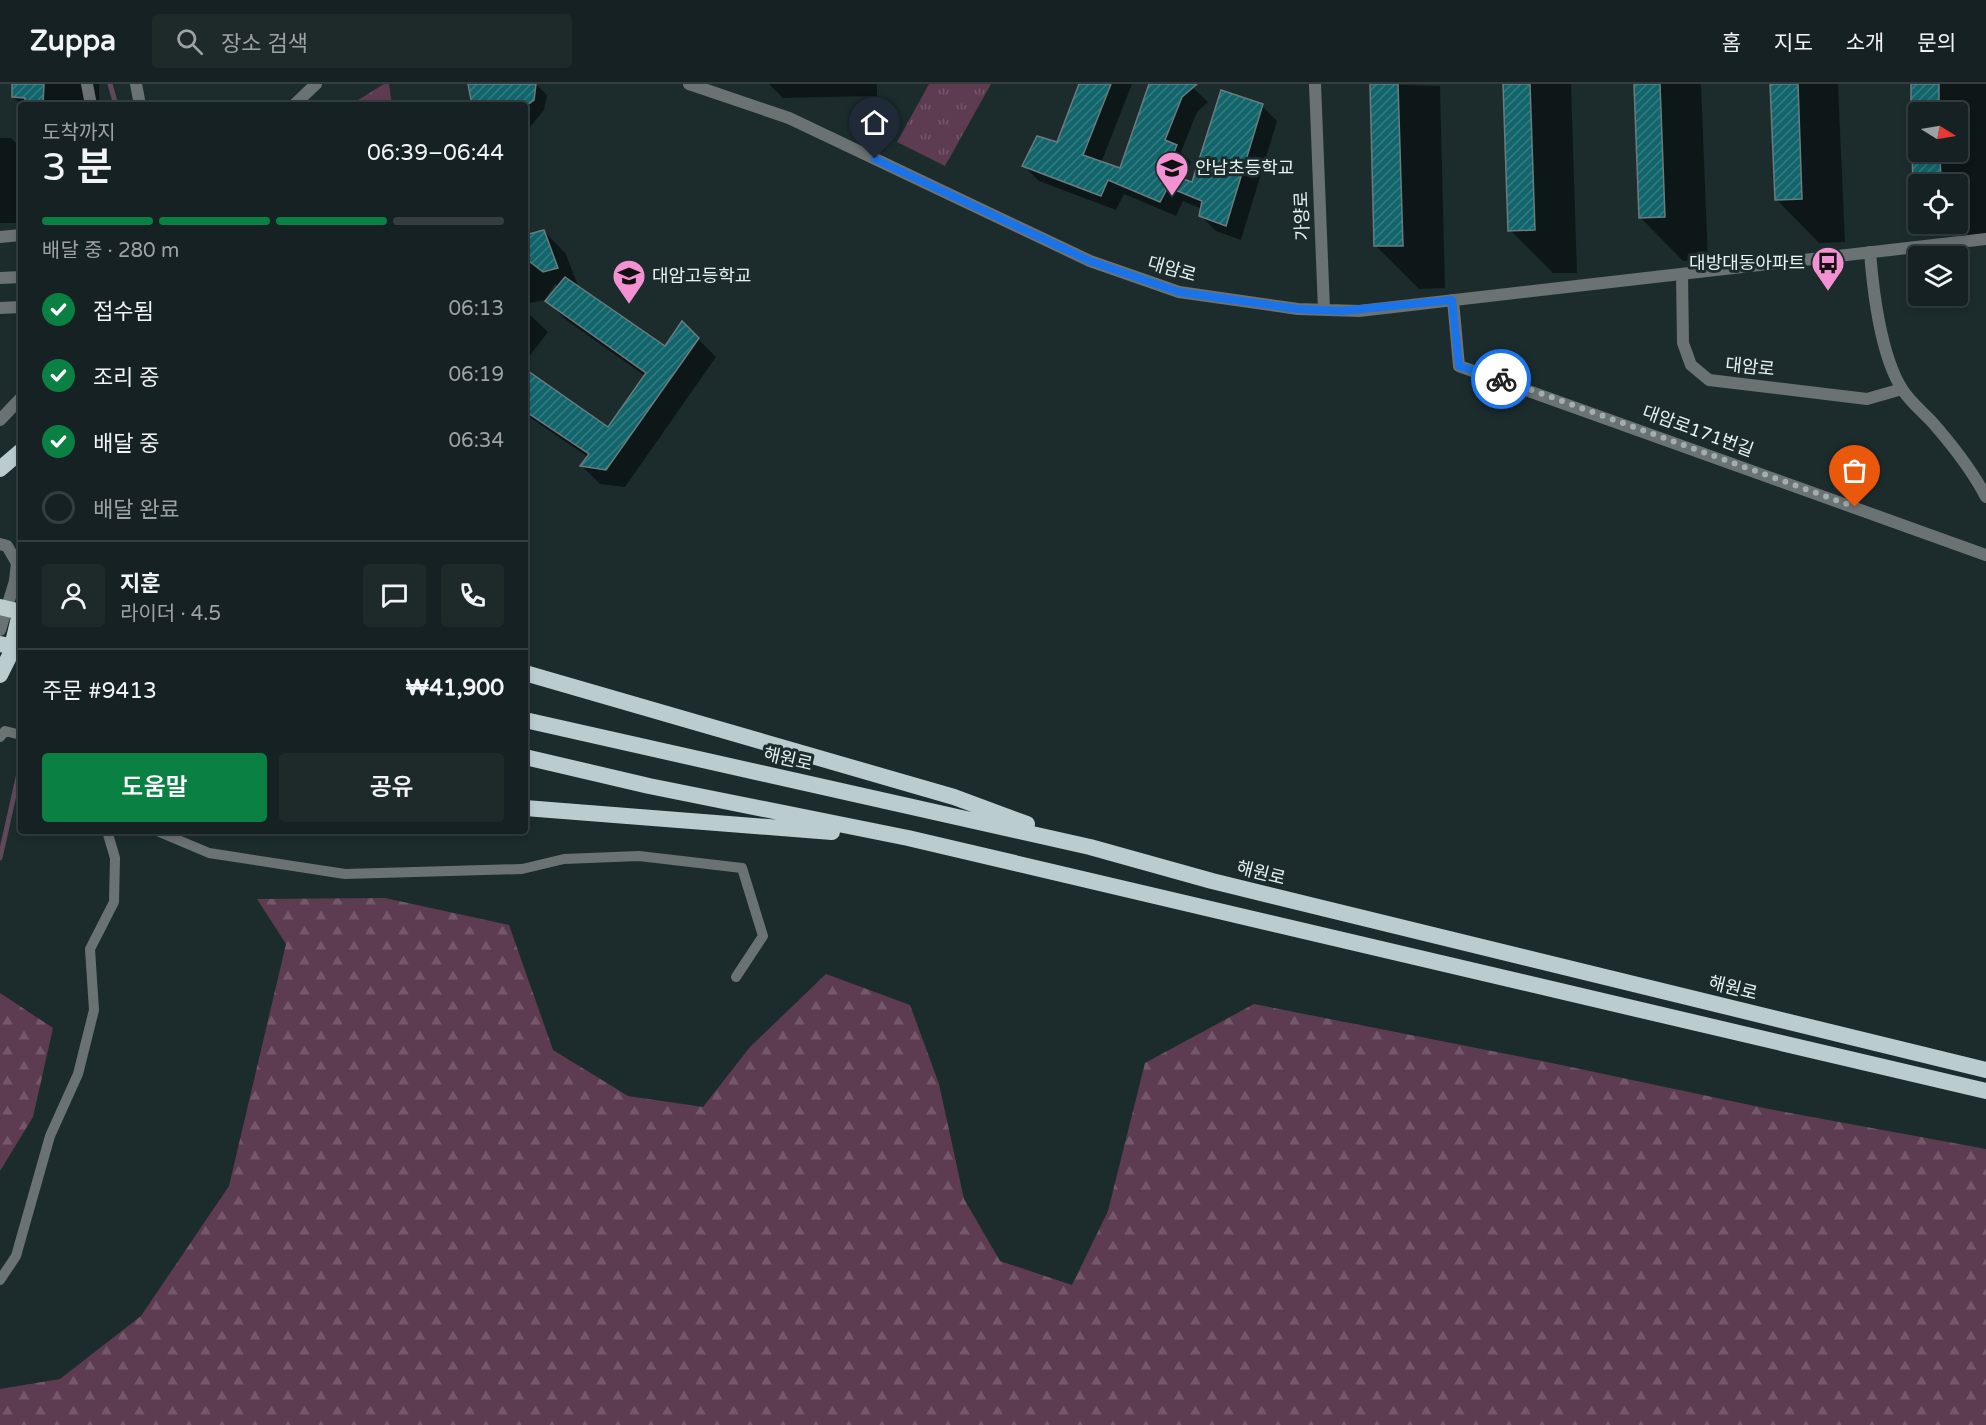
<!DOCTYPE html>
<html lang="ko">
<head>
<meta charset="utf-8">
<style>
  :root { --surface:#152122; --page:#1e292a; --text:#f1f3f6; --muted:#9da3a5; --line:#343e40; --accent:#0b8043 }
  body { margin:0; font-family:"Varela Round","Noto Sans KR",sans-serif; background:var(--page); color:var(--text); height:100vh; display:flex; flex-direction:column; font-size:22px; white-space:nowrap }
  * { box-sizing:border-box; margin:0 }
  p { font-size:20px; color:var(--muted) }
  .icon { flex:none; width:33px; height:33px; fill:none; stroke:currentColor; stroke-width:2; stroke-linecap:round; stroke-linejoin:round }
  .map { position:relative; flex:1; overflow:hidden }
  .details { position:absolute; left:18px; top:18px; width:510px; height:732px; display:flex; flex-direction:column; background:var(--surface); border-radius:6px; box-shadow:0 3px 9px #0003,0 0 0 2px var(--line) }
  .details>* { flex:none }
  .needle { width:39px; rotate:101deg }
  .controls { position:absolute; left:1908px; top:18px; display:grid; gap:12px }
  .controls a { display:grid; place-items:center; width:60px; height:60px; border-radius:6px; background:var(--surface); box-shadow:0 3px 9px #0003,0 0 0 2px var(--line); font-size:30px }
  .pin { position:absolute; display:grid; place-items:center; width:51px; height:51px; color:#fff; margin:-62px -26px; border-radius:50% 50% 50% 0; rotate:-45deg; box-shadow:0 0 6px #0007 }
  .pin .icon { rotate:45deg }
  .courier { position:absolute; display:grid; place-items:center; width:60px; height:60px; margin:-30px; border:4px solid #1a73e8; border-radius:50%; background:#fff; color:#222; box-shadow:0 2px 8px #0007 }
  .headline em { font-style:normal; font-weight:600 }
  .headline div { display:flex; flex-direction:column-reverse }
  .headline { display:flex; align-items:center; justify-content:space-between; height:102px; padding:0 24px }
  h1 { font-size:39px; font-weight:600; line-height:45px }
  .bar { display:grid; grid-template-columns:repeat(4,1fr); gap:9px 6px; align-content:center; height:72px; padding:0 24px }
  .bar i { height:8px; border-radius:4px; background:var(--line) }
  .bar .on { background:var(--accent) }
  .bar p { grid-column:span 4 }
  .line { display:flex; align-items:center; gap:15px; padding:0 24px; border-top:2px solid var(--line) }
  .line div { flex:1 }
  .round { display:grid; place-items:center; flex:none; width:63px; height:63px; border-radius:6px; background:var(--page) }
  ol { padding:0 24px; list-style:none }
  li { display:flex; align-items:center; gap:18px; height:66px }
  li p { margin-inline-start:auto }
  li .icon { padding:6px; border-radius:50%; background:var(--accent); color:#fff; stroke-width:4 }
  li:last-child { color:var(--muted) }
  li i { width:33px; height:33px; border:3px solid var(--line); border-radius:50% }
  .action { display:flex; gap:12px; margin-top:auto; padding:12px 24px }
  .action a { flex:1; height:69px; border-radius:6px; background:var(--accent); color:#fff; font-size:24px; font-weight:600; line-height:69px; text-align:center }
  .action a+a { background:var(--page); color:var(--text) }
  header { display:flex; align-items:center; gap:36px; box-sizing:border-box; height:84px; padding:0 30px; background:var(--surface); border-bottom:2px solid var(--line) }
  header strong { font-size:28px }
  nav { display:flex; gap:33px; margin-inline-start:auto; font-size:21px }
  .search { width:420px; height:54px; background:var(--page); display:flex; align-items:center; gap:15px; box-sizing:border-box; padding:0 21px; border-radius:6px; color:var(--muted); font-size:22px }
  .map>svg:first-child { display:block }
</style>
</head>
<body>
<header>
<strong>Zuppa</strong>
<div class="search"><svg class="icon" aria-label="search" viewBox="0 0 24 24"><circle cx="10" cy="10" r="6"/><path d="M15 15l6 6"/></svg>장소 검색</div>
<nav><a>홈</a><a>지도</a><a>소개</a><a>문의</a></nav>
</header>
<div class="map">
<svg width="1986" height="1341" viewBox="0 0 1986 1341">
  <defs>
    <pattern id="forest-firs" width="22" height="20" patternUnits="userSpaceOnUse" patternTransform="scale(1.5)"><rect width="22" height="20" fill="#5d3b51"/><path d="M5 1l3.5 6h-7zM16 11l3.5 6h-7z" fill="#74586a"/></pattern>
    <pattern id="park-tufts" width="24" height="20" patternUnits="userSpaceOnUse" patternTransform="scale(1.5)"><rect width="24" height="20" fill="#5d3b51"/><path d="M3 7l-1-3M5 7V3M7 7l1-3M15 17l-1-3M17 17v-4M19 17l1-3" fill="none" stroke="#74586a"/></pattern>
    <pattern id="building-hatch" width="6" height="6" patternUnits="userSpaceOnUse" patternTransform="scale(1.5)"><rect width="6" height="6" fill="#12656b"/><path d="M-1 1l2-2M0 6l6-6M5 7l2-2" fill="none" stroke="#347c81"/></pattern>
  </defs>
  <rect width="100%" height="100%" fill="#1c2c2d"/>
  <!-- forest -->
  <path fill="url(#forest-firs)" d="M385,814L509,841L553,966L628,1012L703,1023L750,963L826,890L910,921L939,1000L964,1115L1000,1177L1072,1201L1108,1127L1145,979L1254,920L1547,978L1769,1025L1986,1065V1341H0V1305L60,1295L141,1232L229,1102L286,860L257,815Z
    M0,909L53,944L33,1033L0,1087Z"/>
  <!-- park -->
  <path fill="url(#park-tufts)" d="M384,0H389L392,21H350Z
    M929,0H991L945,82L897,58Z"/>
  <!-- shadow -->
  <path fill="#0007" fill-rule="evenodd" d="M14,0H99V21H22L13,13Z
    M470,0H536L547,11L544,26L525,49V21H474Z
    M769,0H877V12L783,14Z
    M1081,0H1132L1101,79L1121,86L1151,0H1184L1193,4L1208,18L1197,28L1181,68L1191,78L1183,97L1193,99L1262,22L1277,37L1241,156L1216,147L1201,132L1202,125L1183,117L1176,132L1124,110L1116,126L1039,97L1024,82L1058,60Z
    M1371,0L1440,2L1445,204L1419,205L1376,162Z
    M1505,0H1571L1577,189H1553L1510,146Z
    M1635,0H1701L1708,176L1683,177L1640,133Z
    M1771,0H1838L1845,158L1819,159L1776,115Z
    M1912,0H1986V159L1969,160L1949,140H1958V100H1918V109L1914,104ZM1918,28H1958V68H1918Z
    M0,54H11L21,64V139H0Z
    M544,147L566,170L579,205L665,264L682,239L716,273L625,403L600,400L582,382L588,373L525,330V287L608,345L645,292L565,235L547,217L559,203L555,200L545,216L525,220V153Z
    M525,226L548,248L525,278Z"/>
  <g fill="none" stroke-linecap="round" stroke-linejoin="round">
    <!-- stream -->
    <path stroke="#5e495b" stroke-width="5" d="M110,0L116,21
      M0,774L21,680"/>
  </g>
  <!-- building -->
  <path fill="url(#building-hatch)" stroke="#6a7c7e" stroke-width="1.5" d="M12,0H44L43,21H25V14L12,13Z
    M468,0H536L534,16L527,21H472Z
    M1079,0H1111L1083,71L1120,84L1149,0H1197L1182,13L1165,56L1177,61L1165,89L1192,98L1221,6L1263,20L1226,142L1199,132L1202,117L1168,103L1160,118L1108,96L1101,112L1022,82L1037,52L1057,58Z
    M1370,0H1398L1403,162H1374Z
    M1503,0H1530L1535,146L1508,147Z
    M1634,0H1660L1665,133L1639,134Z
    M1770,0H1798L1802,115L1775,116Z
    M1911,0H1939V28H1911Z
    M1912,68H1940L1941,100H1913Z
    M544,146L558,184L543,188L525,174V151Z
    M565,193L665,262L682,237L699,254L606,386L580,382L589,370L525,327V285L608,343L646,289L545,217Z"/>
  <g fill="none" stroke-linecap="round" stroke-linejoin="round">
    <!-- service -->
    <path stroke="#6b7273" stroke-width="10" d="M0,653L5,647L21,651
      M157,747L209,769L345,790L522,785L564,775L639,772L742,784L763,852L736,893
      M0,1196L16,1172L50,1052L78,990L94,926L90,865L114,818L115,774L107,747"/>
    <!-- minor -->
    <path stroke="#6b7273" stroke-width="12" d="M87,0L91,21
      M136,0L140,21
      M1870,168C1873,207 1881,272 1902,305C1910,318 1923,328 1933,339C1953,362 1972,386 1986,413
      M1682,190L1683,259L1691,281L1709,296L1867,315L1902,305
      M0,194L21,193
      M1453,216L1459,282L1986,471
      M0,224L21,223
      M0,336L21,314
      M0,460L7,462L17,479L15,497L0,546"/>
    <!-- tertiary -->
    <path stroke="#6b7273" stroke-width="12" d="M689,0L789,34L1090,177L1179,208L1298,225L1359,227L1986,155
      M1315,0L1324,226
      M294,21L316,0
      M0,153L21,151"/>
    <!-- trunk -->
    <path stroke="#bacccd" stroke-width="16" d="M0,385L21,367
      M525,589L954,713L1027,740
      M0,591L10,571L21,525
      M525,636L1090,763L1212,797L1986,986
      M525,673L649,702L908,754L1986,1007
      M525,724L832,748"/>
    <!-- trunk-bridge -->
    <path stroke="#bacccd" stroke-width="16" d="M0,523L21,528
      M0,560L21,564"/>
  </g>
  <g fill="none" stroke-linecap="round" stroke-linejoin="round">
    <!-- done -->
    <path stroke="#a1adae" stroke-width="6" stroke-dasharray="0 10.8" d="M1501,295L1855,423"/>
    <!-- route -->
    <path stroke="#1a73e8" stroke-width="8" d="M875,75L1090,177L1179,208L1298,225L1341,227L1452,216L1459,282L1501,295"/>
  </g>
  <!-- icons -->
  <defs>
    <g id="school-pin" transform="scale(1.725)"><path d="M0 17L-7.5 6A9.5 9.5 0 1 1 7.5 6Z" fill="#f491d3" stroke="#1c2c2d"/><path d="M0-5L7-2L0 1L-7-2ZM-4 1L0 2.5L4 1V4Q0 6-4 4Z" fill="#111"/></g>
    <g id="bus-pin" transform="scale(1.725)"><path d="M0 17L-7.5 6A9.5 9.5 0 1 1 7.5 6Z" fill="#f491d3" stroke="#1c2c2d"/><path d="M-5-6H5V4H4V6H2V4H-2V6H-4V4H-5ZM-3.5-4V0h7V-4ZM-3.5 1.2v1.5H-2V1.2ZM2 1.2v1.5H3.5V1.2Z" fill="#111"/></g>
  </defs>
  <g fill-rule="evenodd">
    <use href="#school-pin" x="1172" y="84"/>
    <use href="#bus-pin" x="1828" y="179"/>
    <use href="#school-pin" x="629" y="192"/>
  </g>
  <g text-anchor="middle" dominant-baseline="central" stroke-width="6" stroke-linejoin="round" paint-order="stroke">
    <!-- poi labels -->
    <g font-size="18" fill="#e8f2f3" stroke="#1c2c2d" text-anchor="start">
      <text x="1195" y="84">안남초등학교</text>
      <text x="1805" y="179" text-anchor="end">대방대동아파트</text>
      <text x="652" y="192">대암고등학교</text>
    </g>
    <!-- street labels -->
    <g font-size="18" fill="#e8f2f3" stroke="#1c2c2d">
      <text transform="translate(1302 132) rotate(-92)">가양로</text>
      <text transform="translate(1172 185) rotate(16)">대암로</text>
      <text transform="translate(1750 283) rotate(6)">대암로</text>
      <text transform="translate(1698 347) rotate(20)">대암로171번길</text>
      <text transform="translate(788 675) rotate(13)">해원로</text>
      <text transform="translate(1261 789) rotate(14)">해원로</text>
      <text transform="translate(1733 904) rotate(14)">해원로</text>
    </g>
  </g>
</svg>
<div class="controls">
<a><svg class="needle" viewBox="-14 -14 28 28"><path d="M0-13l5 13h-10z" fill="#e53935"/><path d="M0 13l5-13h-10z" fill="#9da3a5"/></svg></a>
<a><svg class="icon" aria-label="locate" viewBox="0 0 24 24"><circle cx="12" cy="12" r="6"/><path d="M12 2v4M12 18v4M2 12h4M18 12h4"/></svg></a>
<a><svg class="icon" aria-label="layers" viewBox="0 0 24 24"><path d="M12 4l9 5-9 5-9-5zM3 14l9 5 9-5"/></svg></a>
</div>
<div class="pin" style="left:1855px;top:423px;background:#ea580c"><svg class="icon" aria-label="bag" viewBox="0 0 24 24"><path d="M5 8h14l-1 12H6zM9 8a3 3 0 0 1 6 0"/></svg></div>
<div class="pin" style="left:875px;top:75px;background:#1f2937"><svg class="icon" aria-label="home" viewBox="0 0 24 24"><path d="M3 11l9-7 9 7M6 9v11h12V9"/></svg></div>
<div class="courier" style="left:1501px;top:295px"><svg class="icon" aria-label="bike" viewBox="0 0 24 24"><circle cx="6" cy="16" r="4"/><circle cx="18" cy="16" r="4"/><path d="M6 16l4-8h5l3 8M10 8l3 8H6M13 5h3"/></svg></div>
<section class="details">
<div class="headline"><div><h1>3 분</h1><p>도착까지</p></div><em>06:39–06:44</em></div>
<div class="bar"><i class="on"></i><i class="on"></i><i class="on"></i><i></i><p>배달 중 · 280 m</p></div>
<ol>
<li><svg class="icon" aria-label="check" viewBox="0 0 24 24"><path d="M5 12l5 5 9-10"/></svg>접수됨<p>06:13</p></li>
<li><svg class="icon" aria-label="check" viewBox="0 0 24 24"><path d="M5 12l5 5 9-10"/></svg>조리 중<p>06:19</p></li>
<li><svg class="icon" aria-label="check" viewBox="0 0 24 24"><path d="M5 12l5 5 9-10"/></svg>배달 중<p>06:34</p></li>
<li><i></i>배달 완료</li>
</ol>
<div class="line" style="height:108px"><a class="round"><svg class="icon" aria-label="person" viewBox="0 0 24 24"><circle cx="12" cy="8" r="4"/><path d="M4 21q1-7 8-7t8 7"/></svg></a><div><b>지훈</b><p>라이더 · 4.5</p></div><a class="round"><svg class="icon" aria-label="chat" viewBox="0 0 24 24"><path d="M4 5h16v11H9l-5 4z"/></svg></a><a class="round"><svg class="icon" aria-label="phone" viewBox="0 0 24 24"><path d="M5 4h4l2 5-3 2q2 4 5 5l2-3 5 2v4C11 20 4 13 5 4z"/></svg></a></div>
<div class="line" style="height:78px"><div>주문 #9413</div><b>₩41,900</b></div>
<div class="action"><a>도움말</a><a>공유</a></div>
</section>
</div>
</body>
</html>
